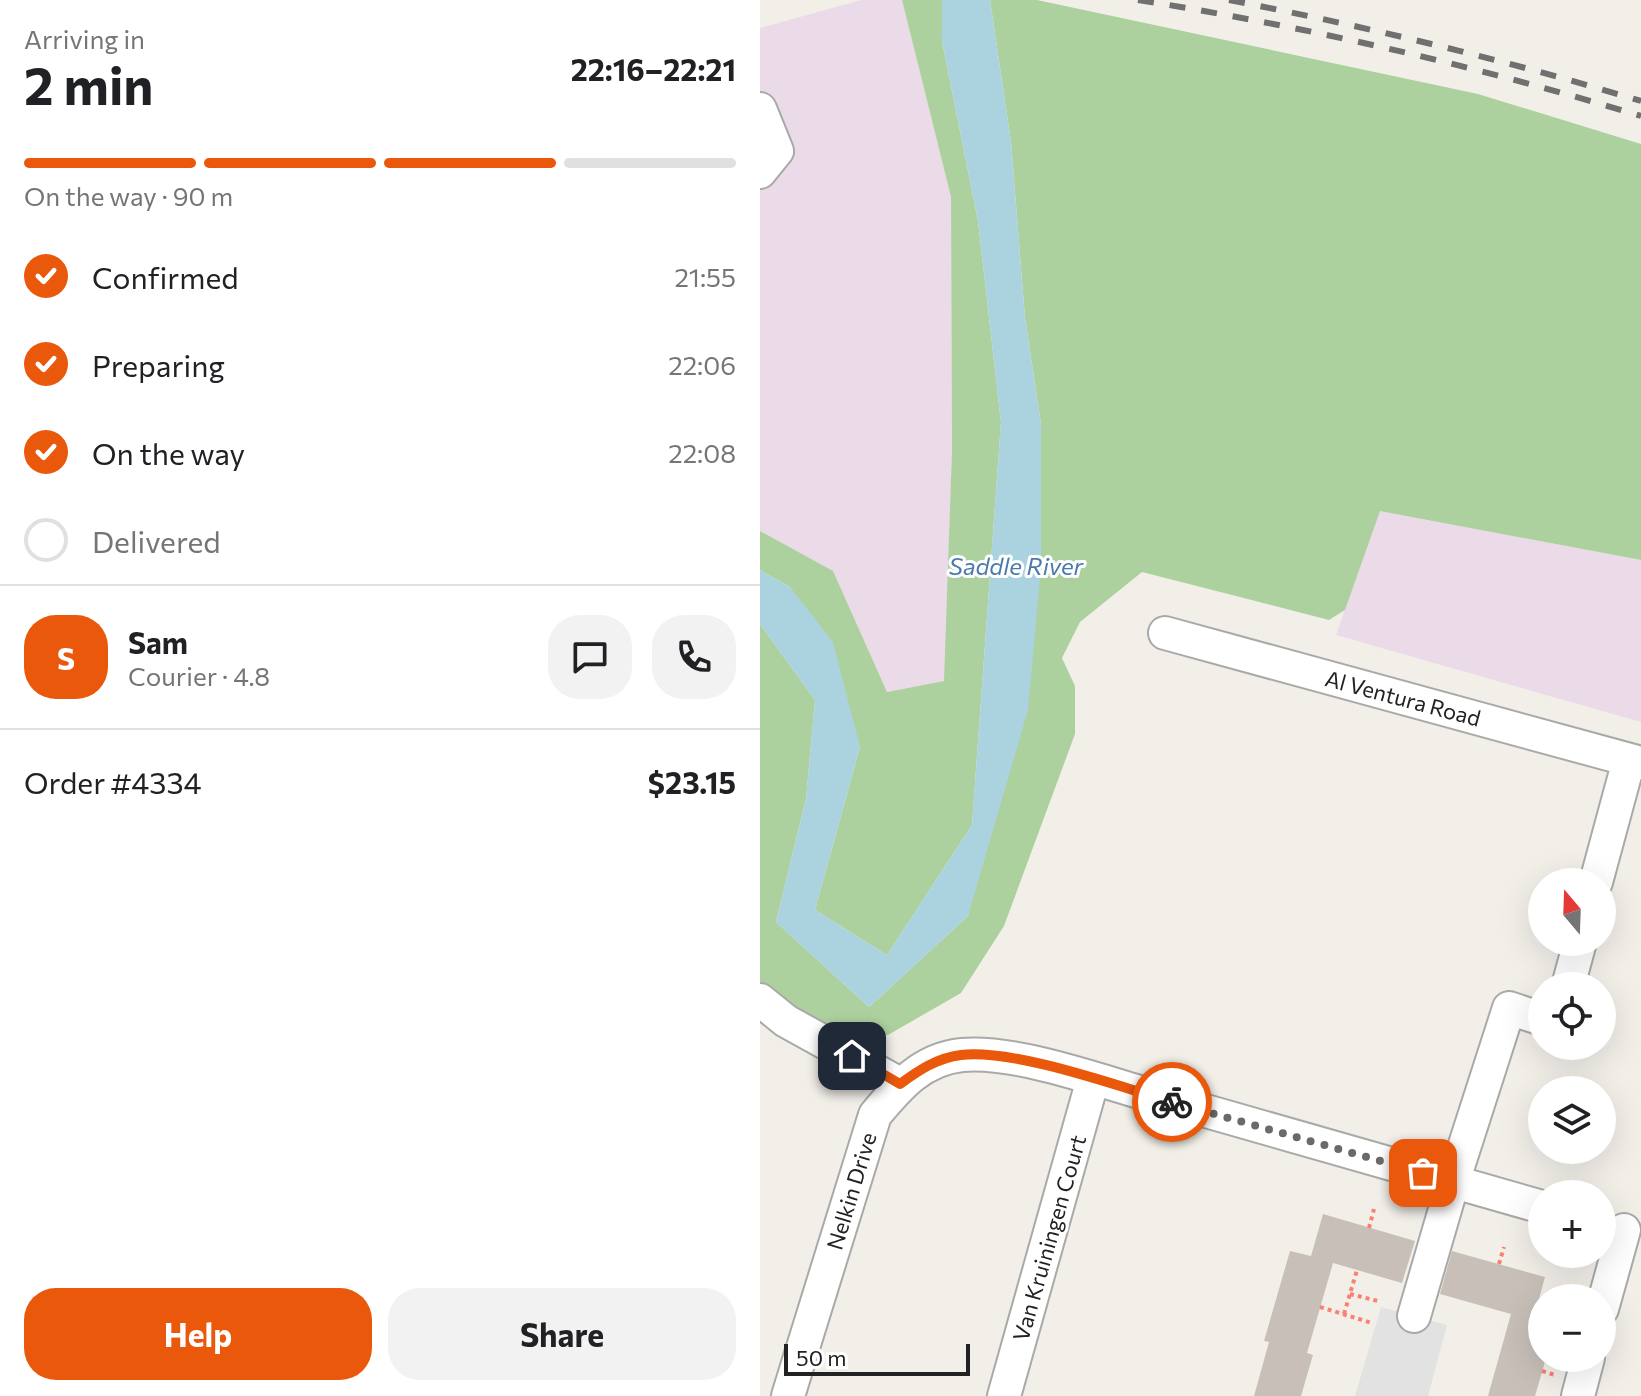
<!DOCTYPE html>
<html lang="en">
<head>
<meta charset="utf-8">
<style>
  :root { --surface:#fff; --page:#f2f2f2; --text:#202124; --muted:#757577; --line:#e0e0e0; --accent:#ea580c }
  body { margin:0; font-family:Commissioner,sans-serif; background:var(--page); color:var(--text); height:100vh; display:flex; flex-direction:column; font-size:30px; white-space:nowrap }
  * { box-sizing:border-box; margin:0 }
  p { font-size:26px; color:var(--muted) }
  .icon { flex:none; width:44px; height:44px; fill:none; stroke:currentColor; stroke-width:2; stroke-linecap:round; stroke-linejoin:round }
  .map { position:relative; flex:1; overflow:hidden }
  .details { display:flex; flex-direction:column; background:var(--surface); width:760px }
  .details>* { flex:none }
  .needle { width:52px; rotate:341deg }
  .controls { position:absolute; left:768px; top:868px; display:grid; gap:16px }
  .controls a { display:grid; place-items:center; width:88px; height:88px; border-radius:50%; background:var(--surface); box-shadow:0 8px 32px #0002; font-size:40px }
  .scale { position:absolute; left:24px; bottom:20px; width:186px; box-sizing:border-box; padding-left:8px; border:4px solid #222; border-top:0; font-size:22px; line-height:28px; white-space:nowrap; color:#222; -webkit-text-stroke:6px #fff; paint-order:stroke }
  .pin { position:absolute; display:grid; place-items:center; width:68px; height:68px; color:#fff; margin:-34px; border-radius:16px; box-shadow:0 4px 12px #0006 }
  .courier { position:absolute; display:grid; place-items:center; width:80px; height:80px; margin:-40px; border:6px solid #ea580c; border-radius:50%; background:#fff; color:#222; box-shadow:0 2px 10px #0007 }
  .overview em { font-style:normal; font-weight:700 }
  .overview div { display:flex; flex-direction:column-reverse }
  .overview { display:flex; align-items:center; justify-content:space-between; height:136px; padding:0 24px }
  h1 { font-size:52px; font-weight:700; line-height:60px }
  .bar { display:grid; grid-template-columns:repeat(4,1fr); gap:12px 8px; align-content:center; height:96px; padding:0 24px }
  .bar i { height:10px; border-radius:6px; background:var(--line) }
  .bar .selected { background:var(--accent) }
  .bar p { grid-column:span 4 }
  .line { display:flex; align-items:center; gap:20px; padding:0 24px; border-top:2px solid var(--line) }
  .line div { flex:1 }
  .round { display:grid; place-items:center; flex:none; width:84px; height:84px; border-radius:32px; background:var(--page) }
  ol { padding:0 24px; list-style:none }
  li { display:flex; align-items:center; gap:24px; height:88px }
  li p { margin-inline-start:auto }
  li .icon { padding:8px; border-radius:50%; background:var(--accent); color:#fff; stroke-width:4 }
  li:last-child { color:var(--muted) }
  li i { width:44px; height:44px; border:4px solid var(--line); border-radius:50% }
  .action { display:flex; gap:16px; margin-top:auto; padding:16px 24px }
  .action a { flex:1; height:92px; border-radius:32px; background:var(--accent); color:#fff; font-size:32px; font-weight:700; line-height:92px; text-align:center }
  .action a+a { background:var(--page); color:var(--text) }
  main { display:flex; flex:1; min-height:0 }
  .map>svg:first-child { display:block }
</style>
</head>
<body>
<main>
<section class="details">
<div class="overview"><div><h1>2 min</h1><p>Arriving in</p></div><em>22:16–22:21</em></div>
<div class="bar"><i class="selected"></i><i class="selected"></i><i class="selected"></i><i></i><p>On the way · 90 m</p></div>
<ol>
<li><svg class="icon" aria-label="check" viewBox="0 0 24 24"><path d="M5 12l5 5 9-10"/></svg>Confirmed<p>21:55</p></li>
<li><svg class="icon" aria-label="check" viewBox="0 0 24 24"><path d="M5 12l5 5 9-10"/></svg>Preparing<p>22:06</p></li>
<li><svg class="icon" aria-label="check" viewBox="0 0 24 24"><path d="M5 12l5 5 9-10"/></svg>On the way<p>22:08</p></li>
<li><i></i>Delivered</li>
</ol>
<div class="line" style="height:144px"><b class="round" style="background:var(--accent);color:#fff">S</b><div><b>Sam</b><p>Courier · 4.8</p></div><a class="round"><svg class="icon" aria-label="chat" viewBox="0 0 24 24"><path d="M4 5h16v11H9l-5 4z"/></svg></a><a class="round"><svg class="icon" aria-label="phone" viewBox="0 0 24 24"><path d="M5 4h4l2 5-3 2q2 4 5 5l2-3 5 2v4C11 20 4 13 5 4z"/></svg></a></div>
<div class="line" style="height:104px"><div>Order #4334</div><b>$23.15</b></div>
<div class="action"><a>Help</a><a>Share</a></div>
</section>
<div class="map">
<svg width="881" height="1396" viewBox="0 0 881 1396">
  <rect width="100%" height="100%" fill="#f2efe9"/>
  <!-- industrial -->
  <path fill="#ebdbe8" d="M101,0H142L191,197L192,449L185,681L127,692L73,572L0,531V28Z
    M619,510L881,560V722L576,635Z"/>
  <!-- forest -->
  <path fill="#add19e" d="M142,0H182V41L218,221L241,422L212,825L127,955L55,910L100,747L30,587L0,570V531L73,571L127,692L184,681L192,449L191,197Z
    M230,0H277L718,94L881,144V560L620,511L585,610L569,620L382,572L320,622L302,658L315,686V734L244,926L201,993L128,1035H63L0,984V624L55,700L46,799L16,922L109,1007L208,916L281,567V424L265,318L251,142Z"/>
  <!-- parking -->
  <path fill="#e2e2e2" d="M621,1307L687,1325L668,1396H595Z"/>
  <!-- water -->
  <path fill="#aad3df" d="M182,0H230L251,142L265,318L281,424V567L268,710L208,916L109,1007L16,922L46,799L55,700L0,624V570L30,587L73,642L100,747L55,910L127,955L212,825L241,422L218,221L182,41Z"/>
  <!-- building -->
  <path fill="#c7bfb8" d="M563,1214L655,1241L642,1283L573,1263L547,1353L553,1355L541,1396H494L509,1342L504,1341L530,1251L551,1256Z
    M692,1251L785,1277L773,1321L782,1323V1358H786L775,1396H728L751,1314L680,1294Z"/>
  <g fill="none" stroke-linecap="round" stroke-linejoin="round">
    <!-- minor casing -->
    <g stroke="#a9a9a9" stroke-width="36">
      <path id="minor" d="M0,109L17,151L0,172
        M405,633L881,763
        M836,882L869,760
        M808,986L820,942
        M0,1000L26,1021L140,1084
        M842,1309L864,1230
        M654,1316L693,1182L749,1008L782,1019
        M28,1396L115,1115C139,1086 162,1059 202,1055C257,1050 342,1082 397,1097C525,1134 653,1171 782,1207
        M244,1396L333,1079
        M818,1396L828,1358"/>
    </g>
    <!-- path -->
    <path stroke="#fa8072" stroke-width="4" stroke-dasharray="4 4" stroke-linecap="butt" d="M609,1228L614,1209
      M739,1264L744,1247
      M590,1294L618,1301
      M560,1307L612,1323
      M584,1314L597,1270
      M782,1371L795,1375"/>
    <!-- minor -->
    <use href="#minor" stroke="#fff" stroke-width="32"/>
    <!-- rail -->
    <path stroke="#707070" stroke-width="6" stroke-dasharray="16 16" stroke-linecap="butt" d="M378,0C549,27 716,66 881,116
      M469,0C609,27 745,60 881,101"/>
  </g>
  <g fill="none" stroke-linecap="round" stroke-linejoin="round">
    <!-- done -->
    <path stroke="#6b6a68" stroke-width="8" stroke-dasharray="0 14.4" d="M412,1102L663,1173"/>
    <!-- route -->
    <path stroke="#ea580c" stroke-width="10" d="M92,1056L140,1084C159,1070 177,1058 201,1055C256,1049 357,1086 412,1102"/>
  </g>
  <g text-anchor="middle" dominant-baseline="central" stroke-width="6" stroke-linejoin="round" paint-order="stroke">
    <!-- street labels -->
    <g font-size="22" fill="#222" stroke="#fff">
      <text transform="translate(643 698) rotate(15)">Al Ventura Road</text>
      <text transform="translate(91 1191) rotate(-73)">Nelkin Drive</text>
      <text transform="translate(289 1238) rotate(-74)">Van Kruiningen Court</text>
    </g>
    <!-- water labels -->
    <g font-size="24" font-style="italic" fill="#4a7aab" stroke="#fff">
      <text x="256" y="565">Saddle River</text>
    </g>
  </g>
</svg>
<div class="controls">
<a><svg class="needle" viewBox="-14 -14 28 28"><path d="M0-13l5 13h-10z" fill="#e53935"/><path d="M0 13l5-13h-10z" fill="#757577"/></svg></a>
<a><svg class="icon" aria-label="locate" viewBox="0 0 24 24"><circle cx="12" cy="12" r="6"/><path d="M12 2v4M12 18v4M2 12h4M18 12h4"/></svg></a>
<a><svg class="icon" aria-label="layers" viewBox="0 0 24 24"><path d="M12 4l9 5-9 5-9-5zM3 14l9 5 9-5"/></svg></a>
<a>+</a>
<a>−</a>
</div>
<div class="scale">50 m</div>
<div class="pin" style="left:663px;top:1173px;background:#ea580c"><svg class="icon" aria-label="bag" viewBox="0 0 24 24"><path d="M5 8h14l-1 12H6zM9 8a3 3 0 0 1 6 0"/></svg></div>
<div class="pin" style="left:92px;top:1056px;background:#1f2937"><svg class="icon" aria-label="home" viewBox="0 0 24 24"><path d="M3 11l9-7 9 7M6 9v11h12V9"/></svg></div>
<div class="courier" style="left:412px;top:1102px"><svg class="icon" aria-label="bike" viewBox="0 0 24 24"><circle cx="6" cy="16" r="4"/><circle cx="18" cy="16" r="4"/><path d="M6 16l4-8h5l3 8M10 8l3 8H6M13 5h3"/></svg></div>
</div>
</main>
</body>
</html>
